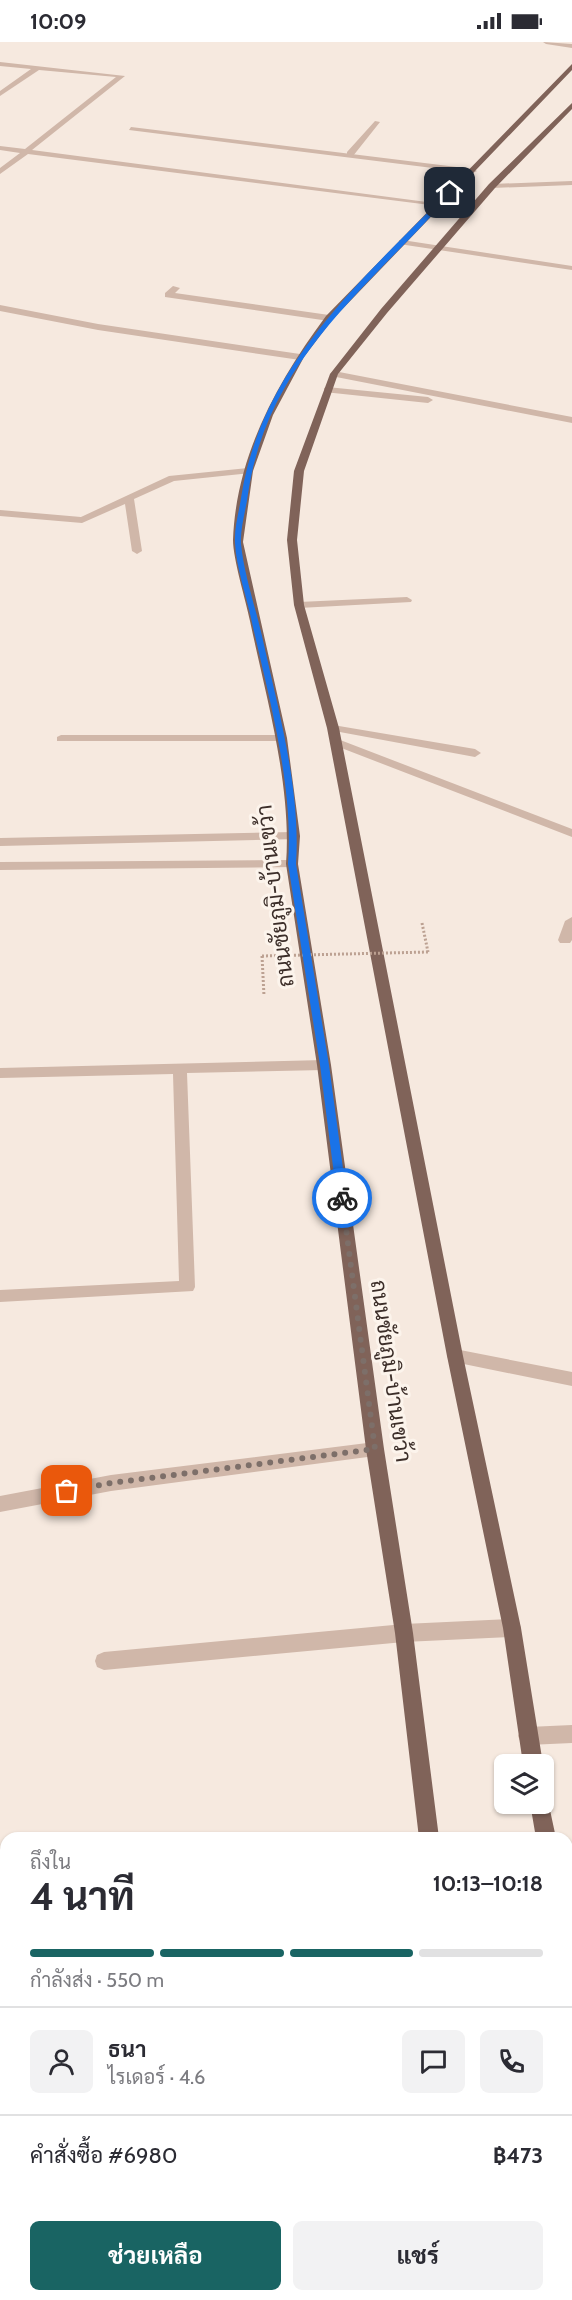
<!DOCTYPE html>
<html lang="th">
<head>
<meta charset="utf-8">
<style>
  :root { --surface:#fff; --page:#f2f2f3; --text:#2b2b33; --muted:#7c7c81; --line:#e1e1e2; --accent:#196463 }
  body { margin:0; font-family:Cabin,Sarabun,sans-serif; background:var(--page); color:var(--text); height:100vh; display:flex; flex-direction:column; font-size:22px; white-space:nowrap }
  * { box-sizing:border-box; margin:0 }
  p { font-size:20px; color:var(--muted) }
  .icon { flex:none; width:33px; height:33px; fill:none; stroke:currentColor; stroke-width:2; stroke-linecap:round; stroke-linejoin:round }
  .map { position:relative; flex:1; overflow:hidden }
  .details { position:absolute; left:0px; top:1790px; width:573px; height:470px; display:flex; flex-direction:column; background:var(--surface); border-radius:18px 18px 0 0; box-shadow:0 2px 4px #0004 }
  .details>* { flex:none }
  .controls { position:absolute; left:494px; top:1712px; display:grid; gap:12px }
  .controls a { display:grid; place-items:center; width:60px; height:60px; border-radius:9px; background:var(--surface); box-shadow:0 2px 4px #0004; font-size:30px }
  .pin { position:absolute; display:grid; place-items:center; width:51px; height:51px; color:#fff; margin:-26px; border-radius:12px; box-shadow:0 3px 9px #0006 }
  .courier { position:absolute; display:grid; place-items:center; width:60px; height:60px; margin:-30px; border:4px solid #1a73e8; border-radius:50%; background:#fff; color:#222; box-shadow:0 2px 8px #0007 }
  .head em { font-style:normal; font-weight:700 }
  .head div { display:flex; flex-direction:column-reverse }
  .head { display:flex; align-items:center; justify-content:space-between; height:102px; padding:0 30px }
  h1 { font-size:39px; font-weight:700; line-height:45px }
  .bar { display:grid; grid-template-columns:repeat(4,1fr); gap:9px 6px; align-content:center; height:72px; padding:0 30px }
  .bar i { height:8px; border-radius:4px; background:var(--line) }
  .bar .active { background:var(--accent) }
  .bar p { grid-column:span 4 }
  .line { display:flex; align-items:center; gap:15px; padding:0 30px; border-top:2px solid var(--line) }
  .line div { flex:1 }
  .round { display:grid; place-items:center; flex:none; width:63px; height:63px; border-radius:9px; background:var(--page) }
  .action { display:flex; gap:12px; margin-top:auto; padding:12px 30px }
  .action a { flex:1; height:69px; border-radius:9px; background:var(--accent); color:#fff; font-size:24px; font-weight:700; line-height:69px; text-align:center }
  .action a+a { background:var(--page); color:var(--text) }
  .status { display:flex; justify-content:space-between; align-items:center; height:42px; padding:0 30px; background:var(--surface); direction:ltr }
  .status svg { height:16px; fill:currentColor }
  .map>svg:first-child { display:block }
</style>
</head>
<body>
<div class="status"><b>10:09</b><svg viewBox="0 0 49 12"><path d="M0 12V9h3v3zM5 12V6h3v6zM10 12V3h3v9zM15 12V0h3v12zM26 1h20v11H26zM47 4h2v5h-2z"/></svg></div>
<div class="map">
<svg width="572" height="2258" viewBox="0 0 572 2258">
  <rect width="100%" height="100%" fill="#f6e9df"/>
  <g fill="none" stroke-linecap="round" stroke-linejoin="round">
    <!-- path -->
    <path stroke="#bca192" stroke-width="3" stroke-dasharray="2 2" stroke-linecap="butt" d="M422,881L428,910
      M262,914L264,954"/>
    <!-- lane -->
    <path fill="#d0b7a9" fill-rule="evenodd" d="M375,79L380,80L353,114H347V110Z
      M402,198L572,224V228L399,202V198Z
      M173,244L180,246L175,251L329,273L333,276L329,279L165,255V251Z
      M327,345L428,355L433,358L428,361L324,350V346Z
      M248,426L253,429L251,431L174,439L134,457L142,509L137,512L132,509L125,462L82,481L0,474V468L81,475L169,434Z
      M407,555L412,558L411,560L299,566L294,563L299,560Z
      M333,683L475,707L481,711L475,715L329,688V684Z
      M61,693H281L287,696L281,699H57V695Z
      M294,790L300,794L298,797L0,804V796Z
      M292,818L298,822L296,825L0,828V820Z
      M572,875V898L570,901H560L558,898L565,879Z
      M324,1018L331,1023L324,1028L187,1031L195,1245L193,1249L0,1260V1248L179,1239L173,1032L0,1036V1026Z
      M455,1307L572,1330V1344L449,1319L447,1314L449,1309Z
      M512,1577L519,1580L521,1586L519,1592L512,1595L404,1600L104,1628L97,1625L95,1619L97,1613L104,1610L404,1582Z
      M572,1683V1701L528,1703L521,1701L518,1694L521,1687L528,1685Z
      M567,1879H572V1899H567Z"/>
    <!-- street -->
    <path fill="#d0b7a9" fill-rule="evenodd" d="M543,0L572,2V6L546,2Z
      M0,20L125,34L32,108L442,162L438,164L28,112L0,132V126L20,111L0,108V104L25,107L116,35L39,28L0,54V49L31,27L0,24Z
      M131,85L473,127L477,129L473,131L129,88Z
      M572,139V143L492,146L488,144L492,142Z
      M0,263L98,282L300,312L304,315L300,318L98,288L0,269Z
      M334,329L572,375V381L331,334L330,332Z
      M335,696L572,787V795L331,702V698Z
      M375,1400L381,1402L384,1407L381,1412L375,1414L111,1449L0,1470V1454L111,1433Z
      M0,1871L6,1872V1892L0,1891Z"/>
    <!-- primary -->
    <path fill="#806359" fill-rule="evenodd" d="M572,22V28L332,278L304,315L273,373L253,429L243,500L287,696L300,794L298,822L331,1023L384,1407L413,1591L439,1796H419L395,1591L366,1407L317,1023L286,822C292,744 266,655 250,579C246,559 233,517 233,498C236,414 277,340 326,274Z
      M572,61V67L495,146L387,271L338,332L304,429L297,498L304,563L339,686L463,1314L521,1586L543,1722H523L503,1586L447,1314L327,686L294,563L287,498L294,429L330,332L381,267L489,142Z
      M543,1752L547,1754L556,1796H536L530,1761H543Z
      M567,1904L572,1907V1954L567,1952Z
      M476,2253H500L501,2258H477Z"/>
    <!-- path-bridge -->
    <path stroke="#bca192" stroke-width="3" stroke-dasharray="2 2" stroke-linecap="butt" d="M262,914L428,910"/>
  </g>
  <!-- route -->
  <path fill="#1a73e8" d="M448,150L452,151C368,247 268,316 248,452C246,468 240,486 241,502C244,532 255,564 262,594C278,667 301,747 296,822L329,1023L347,1156L342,1159L337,1156L320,1023L288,822C294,743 268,653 251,576C246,553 236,524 235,501C234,486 239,470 241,456C261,324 360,240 448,150Z"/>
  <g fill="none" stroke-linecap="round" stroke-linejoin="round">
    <!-- done -->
    <path stroke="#7d6f69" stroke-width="6" stroke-dasharray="0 10.8" d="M67,1449L111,1441L375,1407L342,1156"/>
  </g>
  <g text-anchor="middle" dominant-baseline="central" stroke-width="6" stroke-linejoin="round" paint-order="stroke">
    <!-- street labels -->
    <g font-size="22" fill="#3c2e29" stroke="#fcf4ec">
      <text transform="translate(275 854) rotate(-97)">ถนนชัยภูมิ-บ้านเขว้า</text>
      <text transform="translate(391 1329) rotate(82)">ถนนชัยภูมิ-บ้านเขว้า</text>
    </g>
  </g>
</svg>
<div class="controls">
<a><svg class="icon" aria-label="layers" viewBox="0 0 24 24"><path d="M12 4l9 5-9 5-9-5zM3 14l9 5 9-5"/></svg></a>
</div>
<div class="pin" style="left:67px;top:1449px;background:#ea580c"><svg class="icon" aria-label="bag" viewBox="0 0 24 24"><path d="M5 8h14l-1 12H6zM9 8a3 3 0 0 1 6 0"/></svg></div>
<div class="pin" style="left:450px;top:151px;background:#1f2937"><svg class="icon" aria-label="home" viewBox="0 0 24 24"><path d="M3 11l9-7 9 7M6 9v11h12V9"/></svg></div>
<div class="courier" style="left:342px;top:1156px"><svg class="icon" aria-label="bike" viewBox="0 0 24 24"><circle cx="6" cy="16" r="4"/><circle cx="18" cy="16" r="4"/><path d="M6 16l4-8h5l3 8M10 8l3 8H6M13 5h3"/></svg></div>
<section class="details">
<div class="head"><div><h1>4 นาที</h1><p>ถึงใน</p></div><em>10:13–10:18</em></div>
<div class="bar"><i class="active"></i><i class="active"></i><i class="active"></i><i></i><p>กำลังส่ง · 550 m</p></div>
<div class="line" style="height:108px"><a class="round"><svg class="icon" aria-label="person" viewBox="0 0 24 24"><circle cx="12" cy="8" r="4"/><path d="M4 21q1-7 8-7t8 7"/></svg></a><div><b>ธนา</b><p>ไรเดอร์ · 4.6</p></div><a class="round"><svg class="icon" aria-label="chat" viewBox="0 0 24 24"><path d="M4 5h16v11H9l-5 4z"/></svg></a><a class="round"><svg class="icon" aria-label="phone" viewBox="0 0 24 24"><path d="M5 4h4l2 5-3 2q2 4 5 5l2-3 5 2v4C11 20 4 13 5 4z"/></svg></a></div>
<div class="line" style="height:78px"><div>คำสั่งซื้อ #6980</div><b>฿473</b></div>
<div class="action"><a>ช่วยเหลือ</a><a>แชร์</a></div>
</section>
</div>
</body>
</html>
